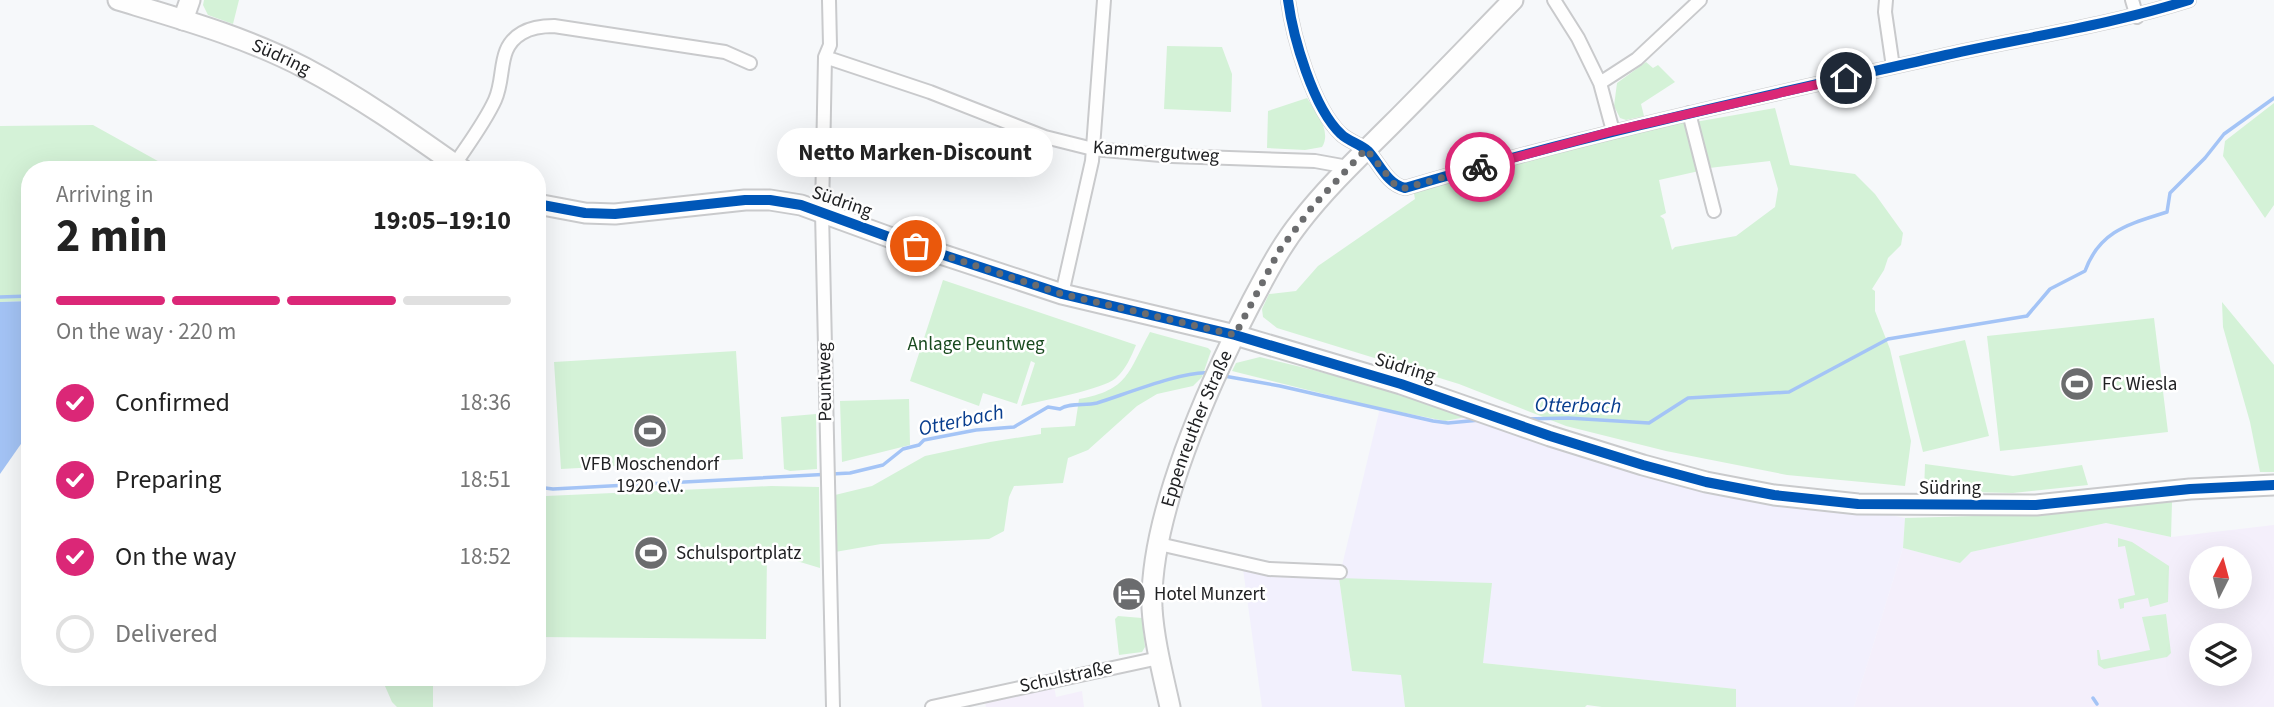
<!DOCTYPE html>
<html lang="en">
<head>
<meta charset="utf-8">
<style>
  :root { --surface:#fff; --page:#f2f2f2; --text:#222; --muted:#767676; --line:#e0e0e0; --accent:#db2777 }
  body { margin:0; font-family:"Source Sans 3",sans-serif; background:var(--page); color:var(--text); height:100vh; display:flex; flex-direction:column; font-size:26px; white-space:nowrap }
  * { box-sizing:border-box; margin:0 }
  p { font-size:23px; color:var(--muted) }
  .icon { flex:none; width:38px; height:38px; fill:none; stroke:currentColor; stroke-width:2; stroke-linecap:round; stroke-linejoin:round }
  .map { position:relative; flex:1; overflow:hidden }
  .drawer { position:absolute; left:21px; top:161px; width:525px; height:525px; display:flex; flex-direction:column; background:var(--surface); border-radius:28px; box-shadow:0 7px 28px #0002 }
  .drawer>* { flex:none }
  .needle { width:46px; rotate:6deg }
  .tools { position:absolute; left:2189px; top:546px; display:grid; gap:14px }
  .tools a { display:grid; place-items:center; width:63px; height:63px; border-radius:50%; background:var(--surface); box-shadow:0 7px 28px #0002; font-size:35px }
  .pin { position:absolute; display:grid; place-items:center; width:60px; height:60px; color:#fff; margin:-30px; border:4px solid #fff; border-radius:50%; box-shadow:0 2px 7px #0007 }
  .courier { position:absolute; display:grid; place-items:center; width:70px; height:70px; margin:-35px; border:5px solid #db2777; border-radius:50%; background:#fff; color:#222; box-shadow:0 2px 9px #0007 }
  .bubble { position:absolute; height:49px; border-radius:24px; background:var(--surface); box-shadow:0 7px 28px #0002; font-size:23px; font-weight:700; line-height:49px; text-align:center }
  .overview em { font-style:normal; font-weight:700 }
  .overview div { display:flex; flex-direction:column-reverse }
  .overview { display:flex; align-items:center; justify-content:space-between; height:119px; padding:0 35px }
  h1 { font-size:46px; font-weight:700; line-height:52px }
  .bar { display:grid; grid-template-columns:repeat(4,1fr); gap:10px 7px; align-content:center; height:84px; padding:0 35px }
  .bar i { height:9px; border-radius:5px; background:var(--line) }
  .bar .selected { background:var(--accent) }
  .bar p { grid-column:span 4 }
  ol { padding:0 35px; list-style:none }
  li { display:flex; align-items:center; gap:21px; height:77px }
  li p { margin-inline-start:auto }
  li .icon { padding:7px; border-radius:50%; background:var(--accent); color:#fff; stroke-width:4 }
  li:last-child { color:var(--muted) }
  li i { width:38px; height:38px; border:4px solid var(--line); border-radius:50% }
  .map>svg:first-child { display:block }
</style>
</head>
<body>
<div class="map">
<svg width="2274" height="707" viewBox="0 0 2274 707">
  <rect width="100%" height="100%" fill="#f6f8fa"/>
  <!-- commercial -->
  <path fill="#f2f0fd" d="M1380,408L1445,421L1466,417L1538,443L1905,518L1903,548L1854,707H1736L1735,689L1483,663L1339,578L1352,671L1401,675L1405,707H1262L1243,569L1316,574L1339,578Z"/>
  <!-- education -->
  <path fill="#f4effb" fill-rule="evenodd" d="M2106,523L2171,537L2274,525V707H1854L1903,548L1960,563L1971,552ZM2202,558H2240V597H2202ZM2202,635H2240V674H2202Z
    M1054,686L1056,697L1082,691L1084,707H986L985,701Z"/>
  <!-- green -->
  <path fill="#d4f2d7" d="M204,0H239L233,24L208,15L203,5Z
    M1167,46L1222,47L1232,74L1231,112L1164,109Z
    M1646,62L1653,68L1658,65L1675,82L1641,104L1644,116L1626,120L1620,118L1614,106L1617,83Z
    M1307,98C1316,112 1332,131 1322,147L1305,150L1267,148L1268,111Z
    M2274,103V205L2265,218L2223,156L2225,141Z
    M1775,108L1790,165L1855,174L1875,194L1903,233L1901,245L1888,258L1884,270L1872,289L1875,291V311L1890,349L1911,441L1905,486L1787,475L1666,451L1566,426L1459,384L1277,328L1263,317L1262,309L1269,294L1296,291L1318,266L1415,199L1413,188L1685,119L1699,171L1659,180L1666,213L1660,216L1664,219L1672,250L1675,247L1736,236L1775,207L1778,189L1770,161L1709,168L1695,122Z
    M93,125L174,170H30V301L0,302V126Z
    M943,280L1136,345C1131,357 1126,369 1116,378C1102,390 1043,400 1021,406L1035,363L1031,361L1017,404L983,393L979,406L910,381Z
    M2222,302L2274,365V472H2260L2250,422L2223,327Z
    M2154,318L2168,432L2000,451L1987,336Z
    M1150,332L1208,348L1211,351L1202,377L1193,386L1157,394L1137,406L1088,450L1068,458L1063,483L1014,486L1009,497L1004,531L989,539L881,544L835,552V495L872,486L925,456L990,442L1041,434V428L1075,426L1079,399C1129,390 1128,372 1150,332Z
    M1965,340L1989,436L1923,452L1899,356Z
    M736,351L743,459L561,469L554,362Z
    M1260,357C1330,374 1399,391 1466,417L1445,421L1380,408L1232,371L1236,363Z
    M909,399L910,445L842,462L840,401Z
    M816,414L817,469L790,471L784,469L781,417Z
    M1925,464L2013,476L2082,465L2088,485L2013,493L1924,491Z
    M771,486L819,487L820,568L767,552L766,639L538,637L537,495L546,496Z
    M2172,502L2171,537L2106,523L1971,552L1960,563L1903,548L1905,518L2039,514Z
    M2118,538L2132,542L2169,566L2168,602L2150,607L2148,598L2124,603V608L2120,609L2118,599L2135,595L2125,546L2118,547Z
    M1339,578L1492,583L1483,663L1736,689V707H1602L1587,705L1585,707H1405L1401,675L1352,671Z
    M2166,614L2171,653L2167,657L2104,669L2098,665L2097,650H2099L2101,660L2150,650L2142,617Z
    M1118,616L1142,618L1145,647L1142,652L1119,655L1115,619Z
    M381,677H433V707H397L392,702Z"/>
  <!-- water -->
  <path fill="#a4c4f6" d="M30,301V431L0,474V302Z"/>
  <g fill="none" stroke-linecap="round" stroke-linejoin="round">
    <!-- stream -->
    <path stroke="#a4c4f6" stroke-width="3.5" d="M0,297L30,296
      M1224,376L1280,386L1433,421L1448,423L1480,420
      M1526,419L1568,418L1649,423L1688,398L1789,392L1888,339L2027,316L2050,289L2085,271C2100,230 2130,224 2167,212L2170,193L2205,158L2224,134L2274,98
      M537,487L553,489L850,473L883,465L903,449L919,445L924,440L976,430L1014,427L1048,407L1060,409C1070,402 1085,406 1097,403C1123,395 1185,370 1209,373
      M2093,698L2097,704"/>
    <!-- street casing -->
    <g stroke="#c9cacc" stroke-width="16">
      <path id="street" d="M829,0L830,45L825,57L822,212L833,707
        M1288,0C1293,37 1313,108 1341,134C1348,141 1360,144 1368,151C1380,164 1387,184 1405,188C1583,135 1765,96 1946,55C2027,37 2110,25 2189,0
        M1554,0L1578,38L1600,83L1613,131
        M1886,0L1885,12L1893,67
        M2132,0L2137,17
        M825,57L930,92L1045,137L1093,149L1172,156L1315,161L1348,167
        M1600,83L1637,59L1700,0
        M1689,113L1714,211
        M455,164C469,143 485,122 495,100C506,76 496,48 522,33C532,27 543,26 554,26L725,52L750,63
        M1062,294L1092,161L1104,0
        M1159,544L1269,569L1340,572
        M932,707L1159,658"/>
    </g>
    <!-- secondary casing -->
    <g stroke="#c9cacc" stroke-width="23">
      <g id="secondary">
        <path id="s1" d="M118,0C181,19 246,37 305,68C360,97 412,134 463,170"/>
        <path d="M183,20L190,0"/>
        <path d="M537,204L585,213L615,214L745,200H770L801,205L889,237L1062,294L1235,335L1401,384L1550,436L1643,465L1706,482L1774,495L1858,504L2036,505L2190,489L2274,485"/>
        <path id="s2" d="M1170,707C1163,675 1154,641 1152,608C1149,516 1209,384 1251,303C1266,275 1280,247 1300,222C1327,187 1360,156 1391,125C1432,84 1472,42 1513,0"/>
      </g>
    </g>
    <!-- street -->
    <use href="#street" stroke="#fefefe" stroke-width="12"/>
    <!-- secondary -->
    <use href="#secondary" stroke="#fefefe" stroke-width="19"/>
    <!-- cycleway casing -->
    <g stroke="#fff" stroke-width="15">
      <path id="cycleway" d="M1288,0C1293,37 1313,108 1341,134C1348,141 1360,144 1368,151C1380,164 1387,184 1405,188C1583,135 1765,96 1946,55C2027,37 2110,25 2189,0
        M537,204L585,213L615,214L745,200H770L801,205L889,237L1062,294L1235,335L1401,384L1550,436L1643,465L1706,482L1774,495L1858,504L2036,505L2190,489L2274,485"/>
    </g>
    <!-- cycleway -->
    <use href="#cycleway" stroke="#0057b8" stroke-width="10"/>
  </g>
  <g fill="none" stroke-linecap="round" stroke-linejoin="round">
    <!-- done -->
    <path stroke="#6b6c6e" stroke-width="7" stroke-dasharray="0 12.6" d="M916,246L1062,294L1235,335L1279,251L1313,206L1366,149L1396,186L1405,188L1480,167"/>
    <!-- route -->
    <path stroke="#db2777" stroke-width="9" d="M1480,167L1613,131L1846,78"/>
  </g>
  <!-- icons -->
  <defs>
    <g id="stadium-disc" transform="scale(1.75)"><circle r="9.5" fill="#6b6c6e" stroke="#fff"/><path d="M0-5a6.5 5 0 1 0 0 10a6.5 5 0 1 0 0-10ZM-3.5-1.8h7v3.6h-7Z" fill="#fff"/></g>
    <g id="hotel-disc" transform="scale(1.75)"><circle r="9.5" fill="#6b6c6e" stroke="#fff"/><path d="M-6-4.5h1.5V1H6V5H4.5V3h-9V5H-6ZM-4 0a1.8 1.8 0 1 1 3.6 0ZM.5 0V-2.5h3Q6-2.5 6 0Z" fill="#fff"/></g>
  </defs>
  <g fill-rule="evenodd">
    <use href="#stadium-disc" x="2077" y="384"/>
    <use href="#stadium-disc" x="650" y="431"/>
    <use href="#stadium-disc" x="651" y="553"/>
    <use href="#hotel-disc" x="1129" y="594"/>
  </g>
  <g text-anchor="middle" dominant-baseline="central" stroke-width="5" stroke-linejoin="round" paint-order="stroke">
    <!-- street labels -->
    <g font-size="19" fill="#202123" stroke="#fff">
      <text stroke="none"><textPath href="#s1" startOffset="173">Südring</textPath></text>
      <text transform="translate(1156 152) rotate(4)">Kammergutweg</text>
      <text transform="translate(842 202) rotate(19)">Südring</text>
      <text transform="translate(1405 368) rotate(17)">Südring</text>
      <text transform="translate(825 382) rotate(-91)">Peuntweg</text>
      <text stroke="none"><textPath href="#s2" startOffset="287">Eppenreuther Straße</textPath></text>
      <text x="1950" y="488">Südring</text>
      <text transform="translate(1066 677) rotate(-12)">Schulstraße</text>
    </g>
    <!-- park labels -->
    <g font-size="19" fill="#194a1f" stroke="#fff">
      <text x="976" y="344">Anlage Peuntweg</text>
    </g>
    <!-- poi labels -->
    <g font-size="19" fill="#202123" stroke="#fff" text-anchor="start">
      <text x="2102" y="384">FC Wiesla</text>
      <text x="650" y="464" text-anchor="middle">VFB Moschendorf<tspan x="650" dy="22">1920 e.V.</tspan></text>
      <text x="676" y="553">Schulsportplatz</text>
      <text x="1154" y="594">Hotel Munzert</text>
    </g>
    <!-- water labels -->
    <g font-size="21" font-style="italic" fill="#083d8e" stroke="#fff">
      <text transform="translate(1578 405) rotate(1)">Otterbach</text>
      <text transform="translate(961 420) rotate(-12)">Otterbach</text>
    </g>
  </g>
</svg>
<div class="tools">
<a><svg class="needle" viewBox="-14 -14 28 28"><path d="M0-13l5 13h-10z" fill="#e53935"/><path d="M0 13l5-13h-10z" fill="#767676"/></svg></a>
<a><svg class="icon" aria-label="layers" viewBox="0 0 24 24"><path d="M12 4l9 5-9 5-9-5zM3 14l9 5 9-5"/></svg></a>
</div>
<div class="pin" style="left:916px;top:246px;background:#ea580c"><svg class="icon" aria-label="bag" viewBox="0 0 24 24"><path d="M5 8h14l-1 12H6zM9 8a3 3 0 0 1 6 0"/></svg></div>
<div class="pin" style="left:1846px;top:78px;background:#1f2937"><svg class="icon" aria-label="home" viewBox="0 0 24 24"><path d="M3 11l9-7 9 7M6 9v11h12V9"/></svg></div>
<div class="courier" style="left:1480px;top:167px"><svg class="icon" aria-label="bike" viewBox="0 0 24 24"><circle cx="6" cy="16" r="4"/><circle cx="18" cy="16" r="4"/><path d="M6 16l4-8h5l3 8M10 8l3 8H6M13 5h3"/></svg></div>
<div class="bubble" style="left:777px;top:128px;width:276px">Netto Marken-Discount</div>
<section class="drawer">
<div class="overview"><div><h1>2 min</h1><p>Arriving in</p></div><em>19:05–19:10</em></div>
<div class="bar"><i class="selected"></i><i class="selected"></i><i class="selected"></i><i></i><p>On the way · 220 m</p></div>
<ol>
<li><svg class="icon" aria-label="check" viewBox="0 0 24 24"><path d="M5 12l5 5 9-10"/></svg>Confirmed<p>18:36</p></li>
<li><svg class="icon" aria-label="check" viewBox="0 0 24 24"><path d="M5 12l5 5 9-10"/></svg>Preparing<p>18:51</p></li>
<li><svg class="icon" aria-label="check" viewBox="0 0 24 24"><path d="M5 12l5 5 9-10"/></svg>On the way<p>18:52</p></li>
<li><i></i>Delivered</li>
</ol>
</section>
</div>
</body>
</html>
